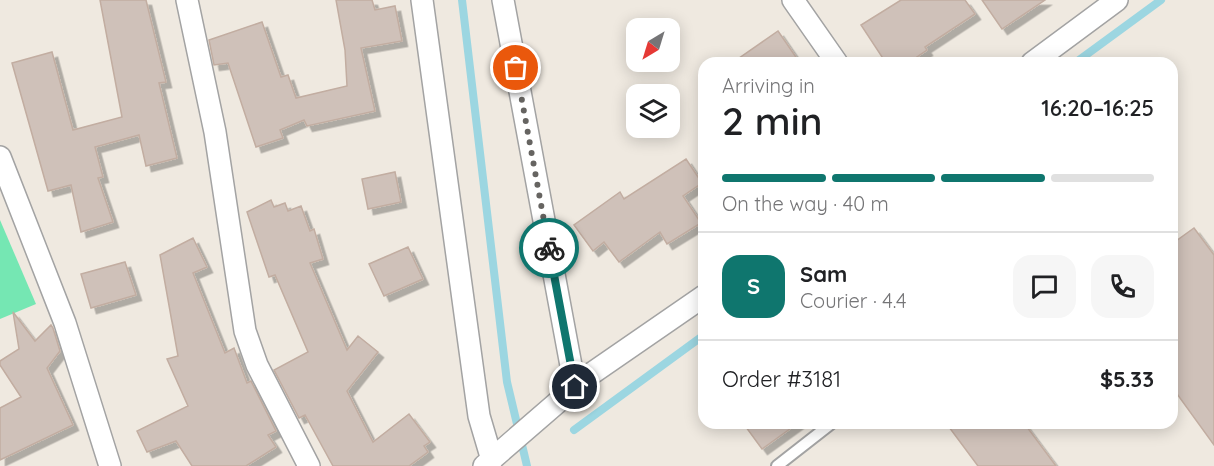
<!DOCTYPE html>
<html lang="en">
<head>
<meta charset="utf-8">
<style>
  :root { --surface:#fff; --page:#f6f6f6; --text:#202124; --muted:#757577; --line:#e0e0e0; --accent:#0f766e }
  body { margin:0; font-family:Quicksand,sans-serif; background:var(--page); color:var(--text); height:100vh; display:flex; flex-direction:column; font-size:22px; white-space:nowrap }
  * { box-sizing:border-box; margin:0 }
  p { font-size:20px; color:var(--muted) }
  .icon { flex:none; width:33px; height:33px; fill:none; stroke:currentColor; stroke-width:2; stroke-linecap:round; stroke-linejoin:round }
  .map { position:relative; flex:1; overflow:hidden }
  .side { position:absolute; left:698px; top:57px; width:480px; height:372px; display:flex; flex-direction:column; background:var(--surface); border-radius:18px; box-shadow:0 3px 15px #0003 }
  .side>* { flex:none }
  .needle { width:39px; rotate:218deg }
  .controls { position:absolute; left:626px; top:18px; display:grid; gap:12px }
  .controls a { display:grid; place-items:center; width:54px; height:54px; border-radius:12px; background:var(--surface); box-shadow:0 3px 15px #0003; font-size:30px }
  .pin { position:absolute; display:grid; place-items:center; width:51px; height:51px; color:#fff; margin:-26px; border:3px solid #fff; border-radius:50%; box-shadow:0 2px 6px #0007 }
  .courier { position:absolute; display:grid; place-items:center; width:60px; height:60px; margin:-30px; border:4px solid #0f766e; border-radius:50%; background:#fff; color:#222; box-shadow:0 2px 8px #0007 }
  .headline em { font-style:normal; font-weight:600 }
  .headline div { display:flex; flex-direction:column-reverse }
  .headline { display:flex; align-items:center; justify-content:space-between; height:102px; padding:0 24px }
  h1 { font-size:39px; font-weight:600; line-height:45px }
  .bar { display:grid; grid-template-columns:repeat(4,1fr); gap:9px 6px; align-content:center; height:72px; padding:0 24px }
  .bar i { height:8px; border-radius:4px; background:var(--line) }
  .bar .selected { background:var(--accent) }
  .bar p { grid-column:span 4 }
  .line { display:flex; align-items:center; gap:15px; padding:0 24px; border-top:2px solid var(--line) }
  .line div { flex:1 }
  .round { display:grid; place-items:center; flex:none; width:63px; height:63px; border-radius:18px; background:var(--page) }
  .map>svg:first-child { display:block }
</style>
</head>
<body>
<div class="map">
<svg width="1214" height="466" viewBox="0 0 1214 466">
  <defs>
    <filter id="shadow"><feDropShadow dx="5.5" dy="5.5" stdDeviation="0" flood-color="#0004"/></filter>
  </defs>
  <rect width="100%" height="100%" fill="#efe9e0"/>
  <!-- pitch -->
  <path fill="#75e7b3" d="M0,220L36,304L0,319Z"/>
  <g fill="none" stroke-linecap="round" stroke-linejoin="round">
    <!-- stream -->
    <path stroke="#9cd6e1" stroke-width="8" d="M462,0L507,382L527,466
      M1075,63L1161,0
      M574,430L704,335"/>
  </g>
  <!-- building -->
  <path fill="#cfc1b9" stroke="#c2ada1" stroke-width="1.5" filter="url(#shadow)" d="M100,0H146L166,82L159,83L177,158L146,166L139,135L95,147L103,177L98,178L113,222L81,232L71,185L48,191L12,63L52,52L73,130L122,117Z
    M336,0H372L375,10L395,6L402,41L361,48L375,111L307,126L304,120L280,130L283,138L256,147L228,63L214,65L209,40L262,22L281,77L288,75L296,98L347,86L345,50Z
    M901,0H965L975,14L925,47L927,50L908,63H886L861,25Z
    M982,0H1045L1002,29Z
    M778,31L800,63H732Z
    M686,159L702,183L683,196L701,223L667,244L660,232L619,262L604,242L593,251L574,225L620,192L624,199Z
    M395,172L401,202L368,209L362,179Z
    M271,200L274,207L285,203L288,211L301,206L310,231L314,229L323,259L310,263L347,350L358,336L378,352L347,391L373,442L409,414L430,442L424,446L428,452L409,466H333L305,415L299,418L274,370L308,352L275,275L269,277L247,212Z
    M1194,228L1214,255V445L1172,387V244Z
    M193,238L207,267L193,273L225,353L234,348L247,383L251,381L276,431L268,435L276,447L246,466H192L176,441L147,452L137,431L188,406L167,359L178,356L160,255Z
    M408,247L423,279L384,296L369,264Z
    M125,262L136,295L91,308L81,274Z
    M13,312L35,341L51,325L53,328L60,351L47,368L73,425L0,460V408L21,397L0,365V361L19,349Z
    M743,423H798L762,449Z
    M946,423H1024L1056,466H978Z"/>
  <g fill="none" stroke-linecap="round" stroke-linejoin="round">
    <!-- lane casing -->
    <g stroke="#a3a3a3" stroke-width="14">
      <path id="lane" d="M777,466L832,423"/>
    </g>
    <!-- street casing -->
    <g stroke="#a3a3a3" stroke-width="24">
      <path id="street" d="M187,0L215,132L245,331L257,365L309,466
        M422,0L479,416L492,460
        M503,0L575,387
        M793,0L837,63
        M1032,63L1117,0
        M0,157L65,323L110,466
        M484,466L588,376L704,296"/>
    </g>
    <!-- lane -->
    <use href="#lane" stroke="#fff" stroke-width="10"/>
    <!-- street -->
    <use href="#street" stroke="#fff" stroke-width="21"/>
  </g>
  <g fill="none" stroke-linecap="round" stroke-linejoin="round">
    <!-- done -->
    <path stroke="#666461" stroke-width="6" stroke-dasharray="0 10.8" d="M516,68L549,248"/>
    <!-- route -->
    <path stroke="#0f766e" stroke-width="8" d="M549,248L575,387"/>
  </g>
</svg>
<div class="controls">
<a><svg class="needle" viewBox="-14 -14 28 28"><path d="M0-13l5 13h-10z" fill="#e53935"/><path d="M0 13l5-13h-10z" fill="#757577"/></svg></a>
<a><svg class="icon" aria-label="layers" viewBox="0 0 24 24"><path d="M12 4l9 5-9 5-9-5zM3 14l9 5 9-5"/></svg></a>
</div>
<div class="pin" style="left:516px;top:68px;background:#ea580c"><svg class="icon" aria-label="bag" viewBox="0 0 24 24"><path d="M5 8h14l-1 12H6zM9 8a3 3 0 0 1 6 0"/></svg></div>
<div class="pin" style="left:575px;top:387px;background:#1f2937"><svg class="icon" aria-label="home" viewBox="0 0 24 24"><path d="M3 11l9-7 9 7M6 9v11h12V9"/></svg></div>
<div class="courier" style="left:549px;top:248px"><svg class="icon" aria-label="bike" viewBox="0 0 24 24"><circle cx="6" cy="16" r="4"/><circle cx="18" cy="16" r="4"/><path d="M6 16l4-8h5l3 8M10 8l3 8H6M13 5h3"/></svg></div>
<section class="side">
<div class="headline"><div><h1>2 min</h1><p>Arriving in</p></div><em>16:20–16:25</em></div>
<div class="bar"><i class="selected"></i><i class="selected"></i><i class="selected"></i><i></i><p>On the way · 40 m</p></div>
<div class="line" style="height:108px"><b class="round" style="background:var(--accent);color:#fff">S</b><div><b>Sam</b><p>Courier · 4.4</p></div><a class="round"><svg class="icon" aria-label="chat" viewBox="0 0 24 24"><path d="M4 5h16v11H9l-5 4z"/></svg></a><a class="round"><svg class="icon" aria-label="phone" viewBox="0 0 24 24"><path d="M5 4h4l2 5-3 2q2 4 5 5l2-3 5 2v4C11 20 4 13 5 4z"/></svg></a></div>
<div class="line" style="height:78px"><div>Order #3181</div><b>$5.33</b></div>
</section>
</div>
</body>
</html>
